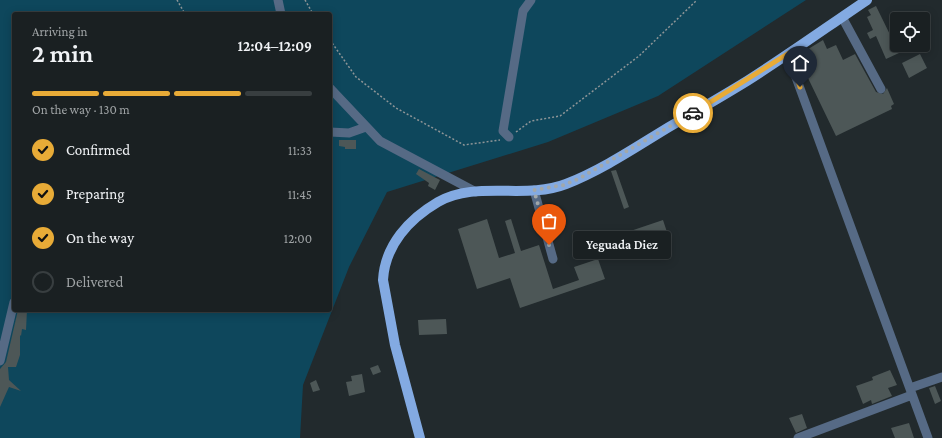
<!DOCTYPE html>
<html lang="en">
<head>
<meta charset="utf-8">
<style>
  :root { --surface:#1a2022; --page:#23282a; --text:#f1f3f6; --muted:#9fa3a5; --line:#383e40; --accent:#e8ab37 }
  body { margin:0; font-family:"Crimson Pro",serif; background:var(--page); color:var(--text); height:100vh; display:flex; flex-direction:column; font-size:15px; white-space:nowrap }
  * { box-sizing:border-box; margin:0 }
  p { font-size:13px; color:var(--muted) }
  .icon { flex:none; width:22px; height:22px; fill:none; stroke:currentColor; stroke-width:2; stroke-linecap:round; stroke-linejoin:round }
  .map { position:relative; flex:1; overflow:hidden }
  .drawer { position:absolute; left:12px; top:12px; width:320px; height:300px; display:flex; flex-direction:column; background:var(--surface); border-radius:4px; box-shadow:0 2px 10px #0003,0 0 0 1px var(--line) }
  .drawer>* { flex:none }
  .controls { position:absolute; left:890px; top:12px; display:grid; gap:8px }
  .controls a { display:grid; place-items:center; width:40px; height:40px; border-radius:4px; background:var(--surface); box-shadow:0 2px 10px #0003,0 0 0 1px var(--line); font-size:20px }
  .pin { position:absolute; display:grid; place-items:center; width:34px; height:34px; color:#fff; margin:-41px -17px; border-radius:50% 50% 50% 0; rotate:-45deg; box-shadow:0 0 4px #0007 }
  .pin .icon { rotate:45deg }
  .courier { position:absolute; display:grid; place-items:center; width:40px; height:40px; margin:-20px; border:3px solid #e8ab37; border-radius:50%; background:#fff; color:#222; box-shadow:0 1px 5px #0007 }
  .bubble { position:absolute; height:28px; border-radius:4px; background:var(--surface); box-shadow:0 2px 10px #0003,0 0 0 1px var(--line); font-size:13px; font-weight:600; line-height:28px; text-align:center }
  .overview em { font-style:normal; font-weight:600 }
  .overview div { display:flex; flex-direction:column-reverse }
  .overview { display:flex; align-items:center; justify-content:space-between; height:68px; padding:0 20px }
  h1 { font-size:26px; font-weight:600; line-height:30px }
  .bar { display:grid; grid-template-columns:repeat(4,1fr); gap:6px 4px; align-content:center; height:48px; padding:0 20px }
  .bar i { height:5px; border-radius:3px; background:var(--line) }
  .bar .on { background:var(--accent) }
  .bar p { grid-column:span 4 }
  ol { padding:0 20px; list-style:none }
  li { display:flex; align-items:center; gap:12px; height:44px }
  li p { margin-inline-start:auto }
  li .icon { padding:4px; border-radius:50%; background:var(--accent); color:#111; stroke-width:4 }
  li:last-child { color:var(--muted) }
  li i { width:22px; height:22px; border:2px solid var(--line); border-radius:50% }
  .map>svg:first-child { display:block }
</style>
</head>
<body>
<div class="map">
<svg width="942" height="438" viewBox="0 0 942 438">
  <rect width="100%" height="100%" fill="#222a2d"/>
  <!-- green -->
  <path fill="#0e475c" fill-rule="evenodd" d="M0,0H806L658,96L548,142L387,192L349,267L303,385L300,438H0ZM14,14H330V310H14Z"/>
  <!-- building -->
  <path fill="#4d5757" d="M876,6L899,53L886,59L876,36L870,39L867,33L873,30L867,17L871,15L868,10Z
    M823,40L827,49L836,45L843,60L855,54L876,92L883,94L887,88L894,104L891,106L892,109L836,136L808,78L811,76L800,54Z
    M920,54L927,68L909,78L902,63Z
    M339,140H356V149H345V147L339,146Z
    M419,169L440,180L435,190L428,186L429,183L416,174Z
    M616,170L629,207L624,209L611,171Z
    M487,219L499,258L515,253L505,221L511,219L521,251L539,245L553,289L579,280L574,267L598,259L605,279L520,308L510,278L477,289L458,229Z
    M663,220L668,235L594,259L589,245Z
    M18,310H27L26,330L22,329L21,336L20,335V355L16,367H8L9,380L21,391L9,387L0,407V369L6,362Z
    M446,319L447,334L419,335L418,320Z
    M378,365L381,372L373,375L370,368Z
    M890,370L897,385L888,388L892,396L872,404L871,400L863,404L856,386L873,380L872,377Z
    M362,374L365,392L349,396L346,382L352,381L351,376Z
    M316,380L320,390L313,392L310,383Z
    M935,386L941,401L935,404L929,388Z
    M802,414L807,428L796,433L789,418Z
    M909,423L914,438H895L891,428Z"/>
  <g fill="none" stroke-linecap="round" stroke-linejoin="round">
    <!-- path -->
    <path stroke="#8e9597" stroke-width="1.5" stroke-dasharray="2 2" stroke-linecap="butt" d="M177,0L185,14
      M305,0L313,14
      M330,40L356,77L396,108L464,145L500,140
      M516,132L531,121L560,116L639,56L697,0"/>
    <!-- minor -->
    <path stroke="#566a85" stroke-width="9" d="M278,0L281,14
      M842,17L881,89
      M789,53L790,61L928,438
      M330,88L380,141L476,192
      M330,132L349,133L366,127
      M509,137L503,131L523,11L531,0
      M534,190L553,259
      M0,361L14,302
      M910,388L942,377
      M798,438L912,395"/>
    <!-- major -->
    <path stroke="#83aae2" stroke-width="10" d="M420,438L395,345L383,280C385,245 409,219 438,202C476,180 525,200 566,184C602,170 636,147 669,127C695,112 721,97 747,81C788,55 827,27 867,0"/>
  </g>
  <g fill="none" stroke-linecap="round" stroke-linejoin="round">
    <!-- done -->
    <path stroke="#a2a8aa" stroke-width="4" stroke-dasharray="0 7.2" d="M549,245L534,190L564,185L580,178L693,113"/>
    <!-- route -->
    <path stroke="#e8ab37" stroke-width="5" d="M693,113L789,53L800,87"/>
  </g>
</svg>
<div class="controls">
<a><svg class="icon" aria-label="locate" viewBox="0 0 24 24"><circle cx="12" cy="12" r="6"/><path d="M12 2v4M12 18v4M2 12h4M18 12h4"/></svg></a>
</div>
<div class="pin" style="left:549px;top:245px;background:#ea580c"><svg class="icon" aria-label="bag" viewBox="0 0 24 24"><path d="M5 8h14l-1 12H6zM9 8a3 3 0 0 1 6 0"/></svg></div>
<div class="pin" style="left:800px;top:87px;background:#1f2937"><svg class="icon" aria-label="home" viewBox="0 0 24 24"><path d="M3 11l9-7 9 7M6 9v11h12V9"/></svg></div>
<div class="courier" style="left:693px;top:113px"><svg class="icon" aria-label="car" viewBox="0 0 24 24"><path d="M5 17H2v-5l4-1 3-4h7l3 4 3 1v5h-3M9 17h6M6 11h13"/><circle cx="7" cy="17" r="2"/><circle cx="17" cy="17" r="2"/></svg></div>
<div class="bubble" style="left:573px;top:231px;width:98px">Yeguada Diez</div>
<section class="drawer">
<div class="overview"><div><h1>2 min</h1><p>Arriving in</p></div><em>12:04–12:09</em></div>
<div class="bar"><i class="on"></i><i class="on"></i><i class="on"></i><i></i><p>On the way · 130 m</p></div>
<ol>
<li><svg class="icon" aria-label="check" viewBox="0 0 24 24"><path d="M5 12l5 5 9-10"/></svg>Confirmed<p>11:33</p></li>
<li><svg class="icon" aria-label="check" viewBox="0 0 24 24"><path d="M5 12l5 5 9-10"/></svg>Preparing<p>11:45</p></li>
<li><svg class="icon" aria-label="check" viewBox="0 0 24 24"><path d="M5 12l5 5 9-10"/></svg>On the way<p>12:00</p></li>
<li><i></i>Delivered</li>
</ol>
</section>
</div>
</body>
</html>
